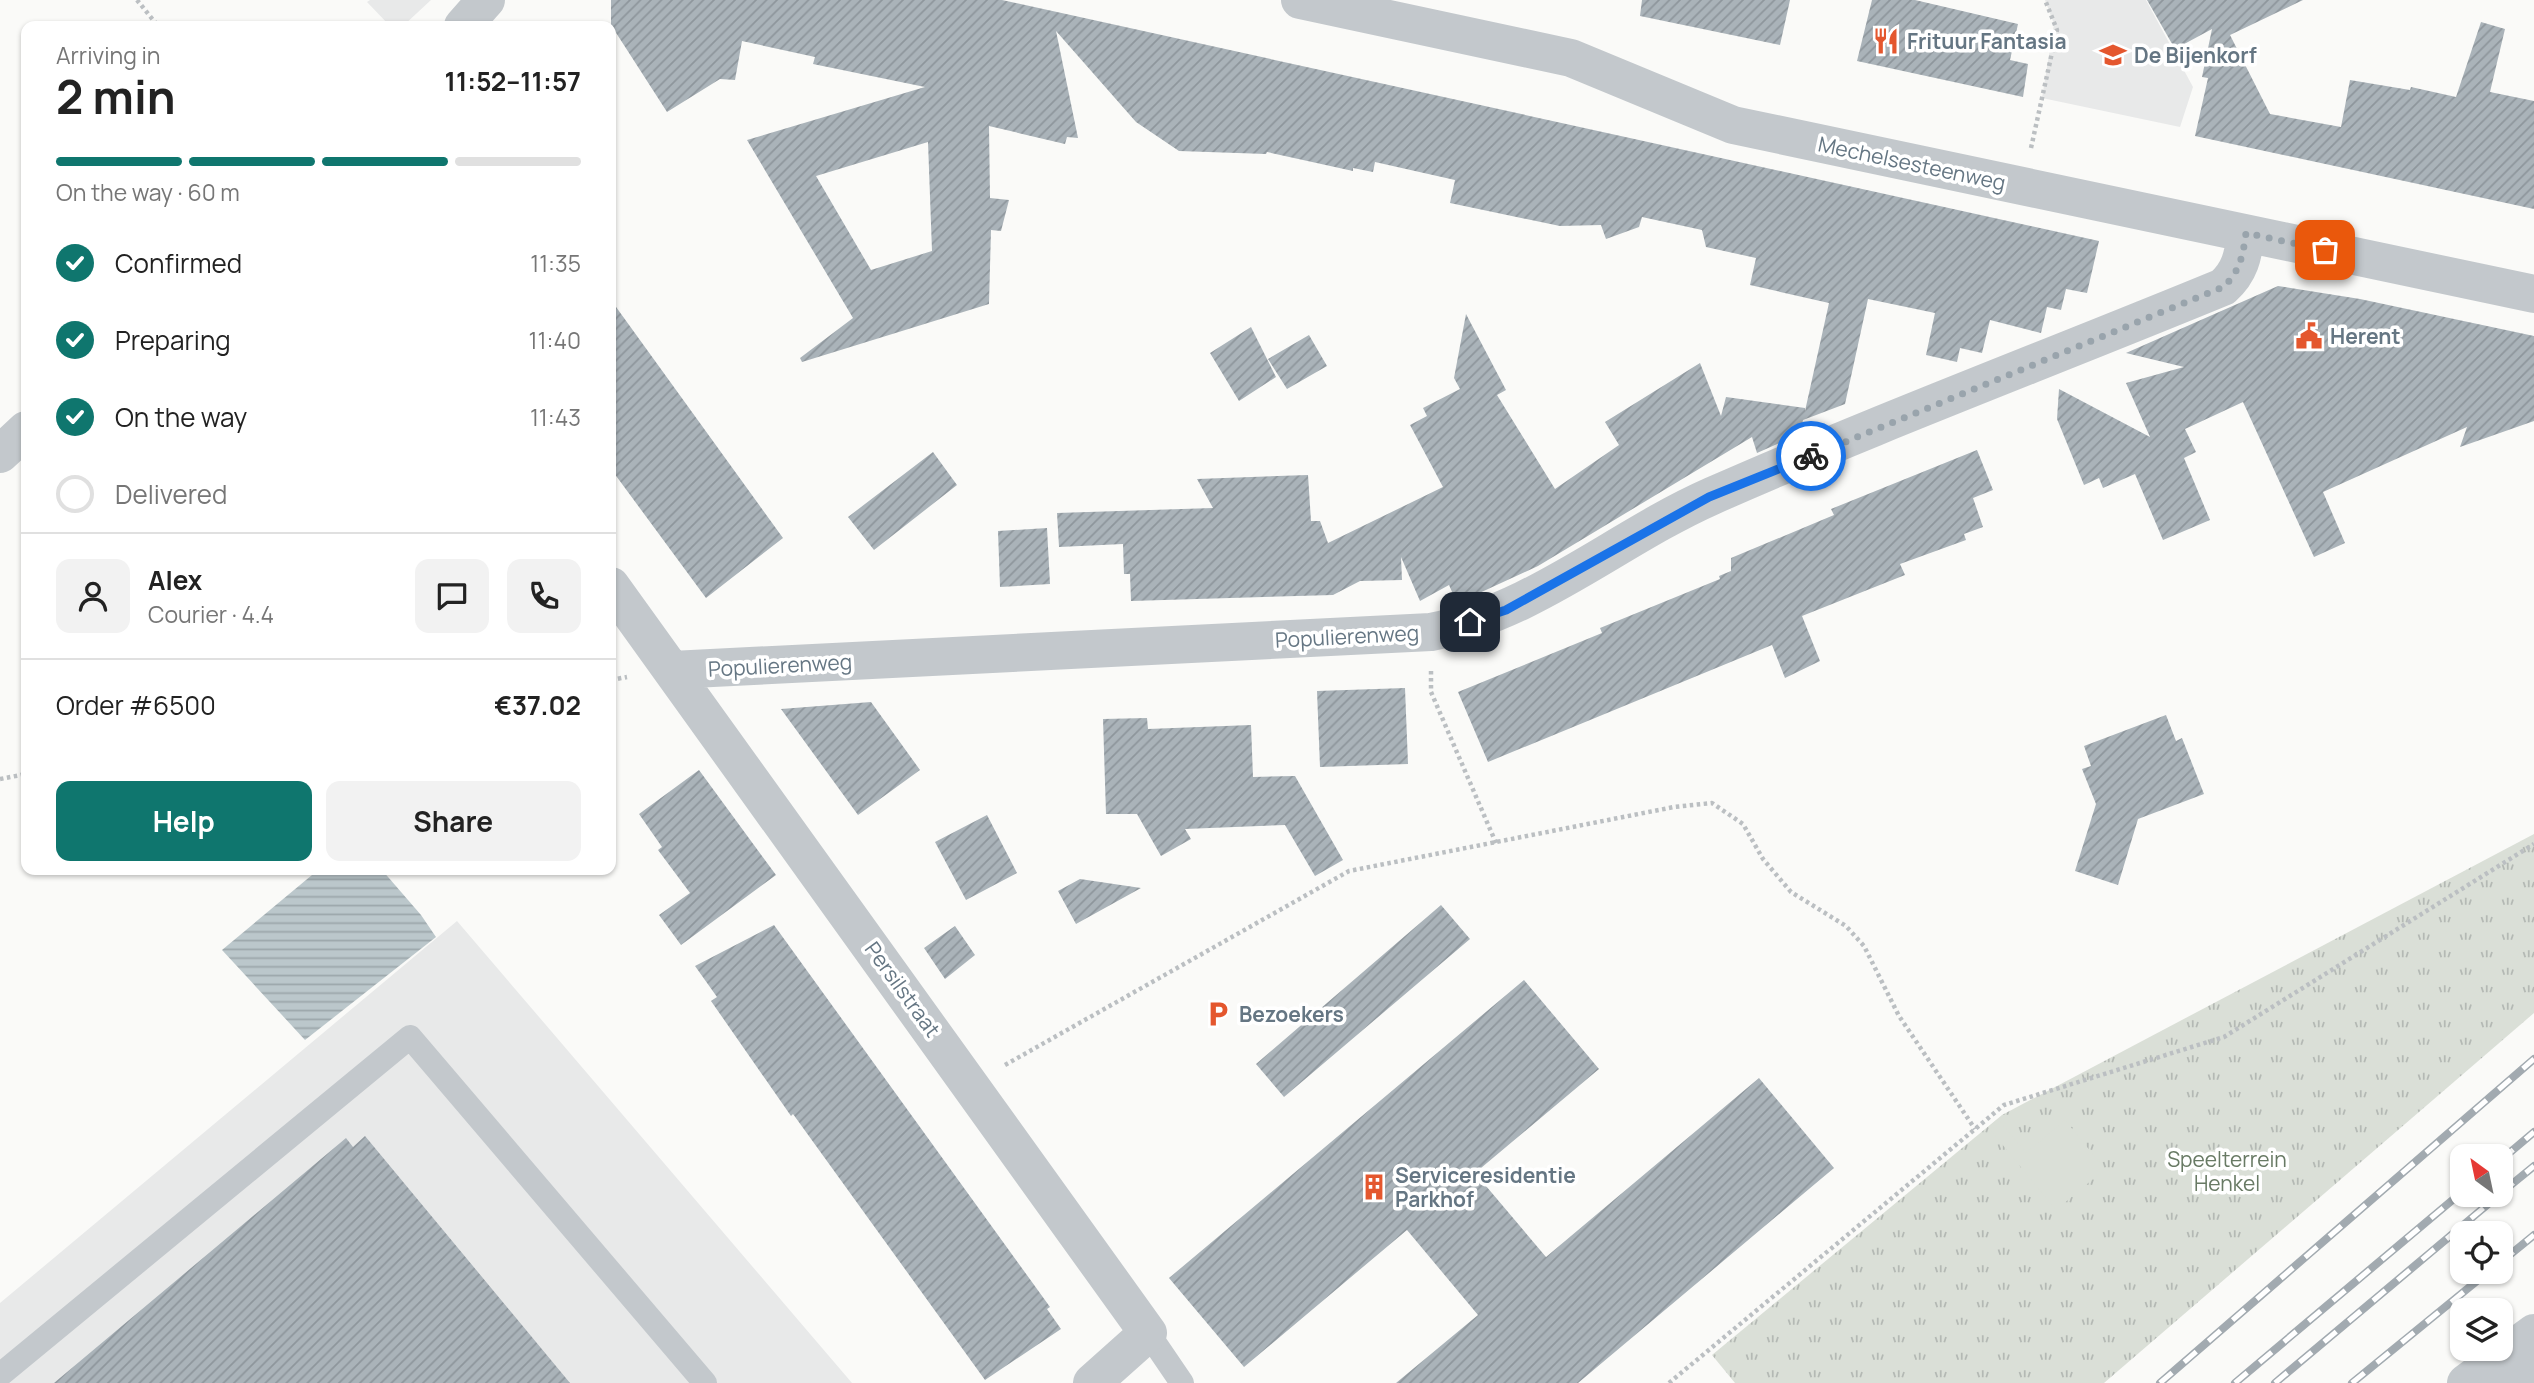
<!DOCTYPE html>
<html lang="en">
<head>
<meta charset="utf-8">
<style>
  :root { --surface:#fff; --page:#f2f2f2; --text:#222; --muted:#767676; --line:#e0e0e0; --accent:#0f766e }
  body { margin:0; font-family:Manrope,sans-serif; background:var(--page); color:var(--text); height:100vh; display:flex; flex-direction:column; font-size:26px; white-space:nowrap }
  * { box-sizing:border-box; margin:0 }
  p { font-size:23px; color:var(--muted) }
  .icon { flex:none; width:38px; height:38px; fill:none; stroke:currentColor; stroke-width:2; stroke-linecap:round; stroke-linejoin:round }
  .map { position:relative; flex:1; overflow:hidden }
  .sheet { position:absolute; left:21px; top:21px; width:595px; height:854px; display:flex; flex-direction:column; background:var(--surface); border-radius:14px; box-shadow:0 2px 5px #0004 }
  .sheet>* { flex:none }
  .needle { width:46px; rotate:327deg }
  .fabs { position:absolute; left:2450px; top:1144px; display:grid; gap:14px }
  .fabs a { display:grid; place-items:center; width:63px; height:63px; border-radius:14px; background:var(--surface); box-shadow:0 2px 5px #0004; font-size:35px }
  .pin { position:absolute; display:grid; place-items:center; width:60px; height:60px; color:#fff; margin:-30px; border-radius:14px; box-shadow:0 4px 10px #0006 }
  .courier { position:absolute; display:grid; place-items:center; width:70px; height:70px; margin:-35px; border:5px solid #1a73e8; border-radius:50%; background:#fff; color:#222; box-shadow:0 2px 9px #0007 }
  .summary em { font-style:normal; font-weight:700 }
  .summary div { display:flex; flex-direction:column-reverse }
  .summary { display:flex; align-items:center; justify-content:space-between; height:119px; padding:0 35px }
  h1 { font-size:46px; font-weight:700; line-height:52px }
  .bar { display:grid; grid-template-columns:repeat(4,1fr); gap:10px 7px; align-content:center; height:84px; padding:0 35px }
  .bar i { height:9px; border-radius:5px; background:var(--line) }
  .bar .on { background:var(--accent) }
  .bar p { grid-column:span 4 }
  .line { display:flex; align-items:center; gap:18px; padding:0 35px; border-top:2px solid var(--line) }
  .line div { flex:1 }
  .round { display:grid; place-items:center; flex:none; width:74px; height:74px; border-radius:14px; background:var(--page) }
  ol { padding:0 35px; list-style:none }
  li { display:flex; align-items:center; gap:21px; height:77px }
  li p { margin-inline-start:auto }
  li .icon { padding:7px; border-radius:50%; background:var(--accent); color:#fff; stroke-width:4 }
  li:last-child { color:var(--muted) }
  li i { width:38px; height:38px; border:4px solid var(--line); border-radius:50% }
  .primary-button { display:flex; gap:14px; margin-top:auto; padding:14px 35px }
  .primary-button a { flex:1; height:80px; border-radius:14px; background:var(--accent); color:#fff; font-size:28px; font-weight:700; line-height:80px; text-align:center }
  .primary-button a+a { background:var(--page); color:var(--text) }
  .map>svg:first-child { display:block }
</style>
</head>
<body>
<div class="map">
<svg width="2534" height="1383" viewBox="0 0 2534 1383">
  <defs>
    <pattern id="park-tufts" width="24" height="20" patternUnits="userSpaceOnUse" patternTransform="scale(1.75)"><rect width="24" height="20" fill="#dadfd7"/><path d="M3 7l-1-3M5 7V3M7 7l1-3M15 17l-1-3M17 17v-4M19 17l1-3" fill="none" stroke="#b4b9b4"/></pattern>
    <pattern id="water-rules" width="6" height="5" patternUnits="userSpaceOnUse" patternTransform="scale(1.75)"><rect width="6" height="5" fill="#bbc7cb"/><path d="M0 2.5h6" fill="none" stroke="#9ca6aa"/></pattern>
    <pattern id="building-hatch" width="6" height="6" patternUnits="userSpaceOnUse" patternTransform="scale(1.75)"><rect width="6" height="6" fill="#aab3b9"/><path d="M-1 1l2-2M0 6l6-6M5 7l2-2" fill="none" stroke="#8e969c"/></pattern>
  </defs>
  <rect width="100%" height="100%" fill="#fafaf8"/>
  <!-- built -->
  <path fill="#e8e9e9" d="M370,0H431L403,26H390L367,2Z
    M2045,0H2146L2193,87L2180,127L2042,98L2054,24Z
    M457,921L852,1383H0V1303Z"/>
  <!-- park -->
  <path fill="url(#park-tufts)" d="M2534,834V1013L2104,1383H1735L1712,1355L2002,1115Z"/>
  <!-- pitch -->
  <path fill="#dadfd7" d="M1998,1119L2026,1153L2065,1120L2105,1169L2056,1210L1988,1127Z"/>
  <!-- water -->
  <path fill="url(#water-rules)" d="M318,870H382L421,915L436,937L305,1040L222,950Z"/>
  <!-- building -->
  <path fill="url(#building-hatch)" fill-rule="evenodd" d="M611,0H1002L2099,241L2087,293L2066,289L2061,310L2047,307L2041,333L1990,320L1982,353L1960,348L1957,362L1926,355L1935,313L1868,299L1845,404L1803,420L1800,434L1757,453L1752,437L1538,566L1462,601L1457,603L1449,585L1420,601L1401,557L1402,580L1360,581L1333,595L1131,601L1130,574H1124L1123,544L1059,547L1057,513L1213,508L1197,479L1308,475L1311,521H1320L1328,543L1443,487L1410,425L1427,416L1423,408L1460,389L1454,378L1466,314L1506,390L1497,395L1555,489L1619,445L1605,422L1700,363L1721,416L1726,397L1805,408V411L1829,303L1750,285L1756,258L1706,247L1702,230L1642,217L1639,227L1606,239L1601,225L1560,226L1450,203L1455,180L1375,162L1373,172L1353,168V171L1267,152L1266,154L1179,151L1136,122L1056,31L1078,138L1067,137L1065,144L989,126L990,198L1009,200L1001,231L991,230L989,304L802,362L800,358L853,318L747,140L925,87L813,64L815,57L742,41L735,80L720,79L667,112L611,25ZM928,142L932,251L871,270L816,176Z
    M1642,0H1790L1780,45L1640,16Z
    M1872,0H1915L2018,24L2010,60L2028,64L2023,97L1857,61Z
    M2147,0H2303L2230,35L2270,114L2341,127L2350,80L2410,90L2411,87L2456,97L2481,22L2505,29L2490,92L2534,101V209L2195,136L2208,78L2202,77L2212,29L2175,49Z
    M2278,286L2360,299L2534,336V421L2460,447L2467,427L2323,492L2345,543L2314,557L2243,402L2185,429L2196,452L2184,458L2210,520L2163,540L2135,474L2103,488L2099,478L2084,485L2057,419L2059,389L2150,437L2126,383L2184,367L2126,353Z
    M611,300L783,538L706,598L611,469Z
    M1251,327L1276,377L1239,401L1210,353Z
    M1309,335L1327,366L1287,389L1268,359Z
    M1977,450L1993,490L1973,498L1983,527L1964,534L1966,540L1900,564L1905,575L1802,616L1820,661L1785,678L1772,645L1488,762L1458,692L1602,633L1600,628L1720,579L1719,576L1731,571V558L1834,515L1831,509Z
    M933,452L957,485L874,550L848,517Z
    M1047,528L1050,584L1000,587L998,531Z
    M1405,688L1408,764L1320,767L1317,691Z
    M871,702L920,770L858,815L781,709Z
    M2166,715L2176,741L2182,738L2204,794L2138,819L2118,885L2075,871L2096,804L2082,769L2091,766L2084,746Z
    M1147,718L1148,729L1251,725L1253,777L1295,776L1343,860L1315,876L1285,825L1185,829L1191,839L1161,856L1137,814H1106L1103,719Z
    M699,770L776,875L681,945L659,915L690,893L658,850L662,847L639,814Z
    M987,815L1017,873L966,900L935,842Z
    M1080,879L1141,888L1076,924L1058,891Z
    M1441,905L1470,939L1284,1097L1256,1064Z
    M774,925L1050,1307L1047,1309L1061,1329L985,1380L793,1114L791,1116L711,1001L717,997L695,966Z
    M955,926L975,955L945,979L924,948Z
    M1524,980L1599,1069L1475,1173L1546,1257L1759,1078L1834,1168L1578,1383H1396L1478,1315L1407,1230L1244,1367L1169,1278Z
    M365,1136L570,1383H54L346,1138L353,1147Z"/>
  <g fill="none" stroke-linecap="round" stroke-linejoin="round">
    <!-- path -->
    <path stroke="#bbbfc2" stroke-width="4.5" stroke-dasharray="3.5 3.5" stroke-linecap="butt" d="M137,0L158,26
      M2031,148L2057,30L2045,0
      M1431,671V692L1496,843
      M611,680L627,677
      M0,779L26,774
      M1005,1065L1349,871L1674,807L1712,803L1743,824L1763,859L1791,892L1846,926L1864,946L1899,1016L1975,1129
      M1669,1383L2004,1105L2224,1037L2534,844"/>
    <!-- service -->
    <path stroke="#c3c8cc" stroke-width="24" d="M1148,1333L1182,1383
      M0,1375L410,1037L705,1383"/>
    <!-- minor -->
    <path stroke="#c3c8cc" stroke-width="38" d="M1300,0L1571,58L1733,125L2534,294
      M611,586L1148,1333L1092,1383
      M672,670L1431,632C1535,612 1617,538 1712,496C1880,422 2053,357 2223,287C2240,272 2243,256 2246,234"/>
    <!-- tertiary -->
    <path stroke="#c3c8cc" stroke-width="38" d="M463,26L486,0
      M0,454L26,430
      M2466,1383L2534,1333
      M2515,1383L2534,1369"/>
    <!-- rail casing -->
    <g stroke="#a2aab0" stroke-width="8">
      <path id="rail" d="M2501,1160L2534,1132
        M2501,1193L2534,1166
        M2501,1262L2534,1235
        M2160,1383L2534,1059
        M2235,1383L2462,1192
        M2275,1383L2499,1195
        M2352,1383L2488,1272"/>
    </g>
    <!-- rail -->
    <use href="#rail" stroke="#fff" stroke-width="5" stroke-dasharray="16" stroke-linecap="butt"/>
  </g>
  <g fill="none" stroke-linecap="round" stroke-linejoin="round">
    <!-- done -->
    <path stroke="#99a4ac" stroke-width="7" stroke-dasharray="0 12.6" d="M1811,456L2223,287C2240,272 2243,255 2246,233L2325,250"/>
    <!-- route -->
    <path stroke="#1a73e8" stroke-width="9" d="M1470,622L1506,610L1709,497L1811,456"/>
  </g>
  <!-- icons -->
  <defs>
    <g id="restaurant-bare" transform="scale(2.1)"><path d="M-5-6h1v4h1v-4h1v4h1v-4h1v5L-1.5 .5V6h-2V.5L-5-1ZM5-6V6H3V1.5H1.5Q1.5-4 5-6Z" fill="#e4572e" stroke="#fff" stroke-width="2.5" paint-order="stroke"/></g>
    <g id="school-bare" transform="scale(2.1)"><path d="M0-5L7-2L0 1L-7-2ZM-4 1L0 2.5L4 1V4Q0 6-4 4Z" fill="#e4572e" stroke="#fff" stroke-width="2.5" paint-order="stroke"/></g>
    <g id="civic-bare" transform="scale(2.1)"><path d="M-.6-6.5H3V-4.5H.6V-3L4-1V1h2V6H-6V1h2V-1L-.6-3ZM-1.2 2.5V6h2.4V2.5Z" fill="#e4572e" stroke="#fff" stroke-width="2.5" paint-order="stroke"/></g>
    <g id="parking-bare" transform="scale(2.1)"><path d="M-3.5-5.5H1a3.5 3.5 0 0 1 0 7H-1V5.5H-3.5ZM-1-3.4V-.6H.8a1.4 1.4 0 0 0 0-2.8Z" fill="#e4572e" stroke="#fff" stroke-width="2.5" paint-order="stroke"/></g>
    <g id="building-bare" transform="scale(2.1)"><path d="M-4-6H4V6H1V3H-1V6H-4ZM-2.5-4.3h1.7v1.8h-1.7ZM.8-4.3h1.7v1.8H.8ZM-2.5-1h1.7V.8h-1.7ZM.8-1h1.7V.8H.8Z" fill="#e4572e" stroke="#fff" stroke-width="2.5" paint-order="stroke"/></g>
  </defs>
  <g fill-rule="evenodd">
    <use href="#restaurant-bare" x="1886" y="41"/>
    <use href="#school-bare" x="2113" y="55"/>
    <use href="#civic-bare" x="2309" y="336"/>
    <use href="#parking-bare" x="1218" y="1014"/>
    <use href="#building-bare" x="1374" y="1187"/>
  </g>
  <g text-anchor="middle" dominant-baseline="central" stroke-width="7" stroke-linejoin="round" paint-order="stroke">
    <!-- poi labels -->
    <g font-size="21" font-weight="bold" fill="#657683" stroke="#fff" text-anchor="start">
      <text x="1907" y="41">Frituur Fantasia</text>
      <text x="2134" y="55">De Bijenkorf</text>
      <text x="2330" y="336">Herent</text>
      <text x="1239" y="1014">Bezoekers</text>
      <text x="1395" y="1175">Serviceresidentie<tspan x="1395" dy="24">Parkhof</tspan></text>
    </g>
    <!-- street labels -->
    <g font-size="21" fill="#657683" stroke="#fff">
      <text transform="translate(1912 163) rotate(12)">Mechelsesteenweg</text>
      <text transform="translate(1347 636) rotate(-3)">Populierenweg</text>
      <text transform="translate(780 665) rotate(-3)">Populierenweg</text>
      <text transform="translate(903 989) rotate(54)">Persilstraat</text>
    </g>
    <!-- park labels -->
    <g font-size="21" fill="#687a64" stroke="#fff">
      <text x="2227" y="1159">Speelterrein<tspan x="2227" dy="24">Henkel</tspan></text>
    </g>
  </g>
</svg>
<div class="fabs">
<a><svg class="needle" viewBox="-14 -14 28 28"><path d="M0-13l5 13h-10z" fill="#e53935"/><path d="M0 13l5-13h-10z" fill="#767676"/></svg></a>
<a><svg class="icon" aria-label="locate" viewBox="0 0 24 24"><circle cx="12" cy="12" r="6"/><path d="M12 2v4M12 18v4M2 12h4M18 12h4"/></svg></a>
<a><svg class="icon" aria-label="layers" viewBox="0 0 24 24"><path d="M12 4l9 5-9 5-9-5zM3 14l9 5 9-5"/></svg></a>
</div>
<div class="pin" style="left:2325px;top:250px;background:#ea580c"><svg class="icon" aria-label="bag" viewBox="0 0 24 24"><path d="M5 8h14l-1 12H6zM9 8a3 3 0 0 1 6 0"/></svg></div>
<div class="pin" style="left:1470px;top:622px;background:#1f2937"><svg class="icon" aria-label="home" viewBox="0 0 24 24"><path d="M3 11l9-7 9 7M6 9v11h12V9"/></svg></div>
<div class="courier" style="left:1811px;top:456px"><svg class="icon" aria-label="bike" viewBox="0 0 24 24"><circle cx="6" cy="16" r="4"/><circle cx="18" cy="16" r="4"/><path d="M6 16l4-8h5l3 8M10 8l3 8H6M13 5h3"/></svg></div>
<section class="sheet">
<div class="summary"><div><h1>2 min</h1><p>Arriving in</p></div><em>11:52–11:57</em></div>
<div class="bar"><i class="on"></i><i class="on"></i><i class="on"></i><i></i><p>On the way · 60 m</p></div>
<ol>
<li><svg class="icon" aria-label="check" viewBox="0 0 24 24"><path d="M5 12l5 5 9-10"/></svg>Confirmed<p>11:35</p></li>
<li><svg class="icon" aria-label="check" viewBox="0 0 24 24"><path d="M5 12l5 5 9-10"/></svg>Preparing<p>11:40</p></li>
<li><svg class="icon" aria-label="check" viewBox="0 0 24 24"><path d="M5 12l5 5 9-10"/></svg>On the way<p>11:43</p></li>
<li><i></i>Delivered</li>
</ol>
<div class="line" style="height:126px"><a class="round"><svg class="icon" aria-label="person" viewBox="0 0 24 24"><circle cx="12" cy="8" r="4"/><path d="M4 21q1-7 8-7t8 7"/></svg></a><div><b>Alex</b><p>Courier · 4.4</p></div><a class="round"><svg class="icon" aria-label="chat" viewBox="0 0 24 24"><path d="M4 5h16v11H9l-5 4z"/></svg></a><a class="round"><svg class="icon" aria-label="phone" viewBox="0 0 24 24"><path d="M5 4h4l2 5-3 2q2 4 5 5l2-3 5 2v4C11 20 4 13 5 4z"/></svg></a></div>
<div class="line" style="height:91px"><div>Order #6500</div><b>€37.02</b></div>
<div class="primary-button"><a>Help</a><a>Share</a></div>
</section>
</div>
</body>
</html>
